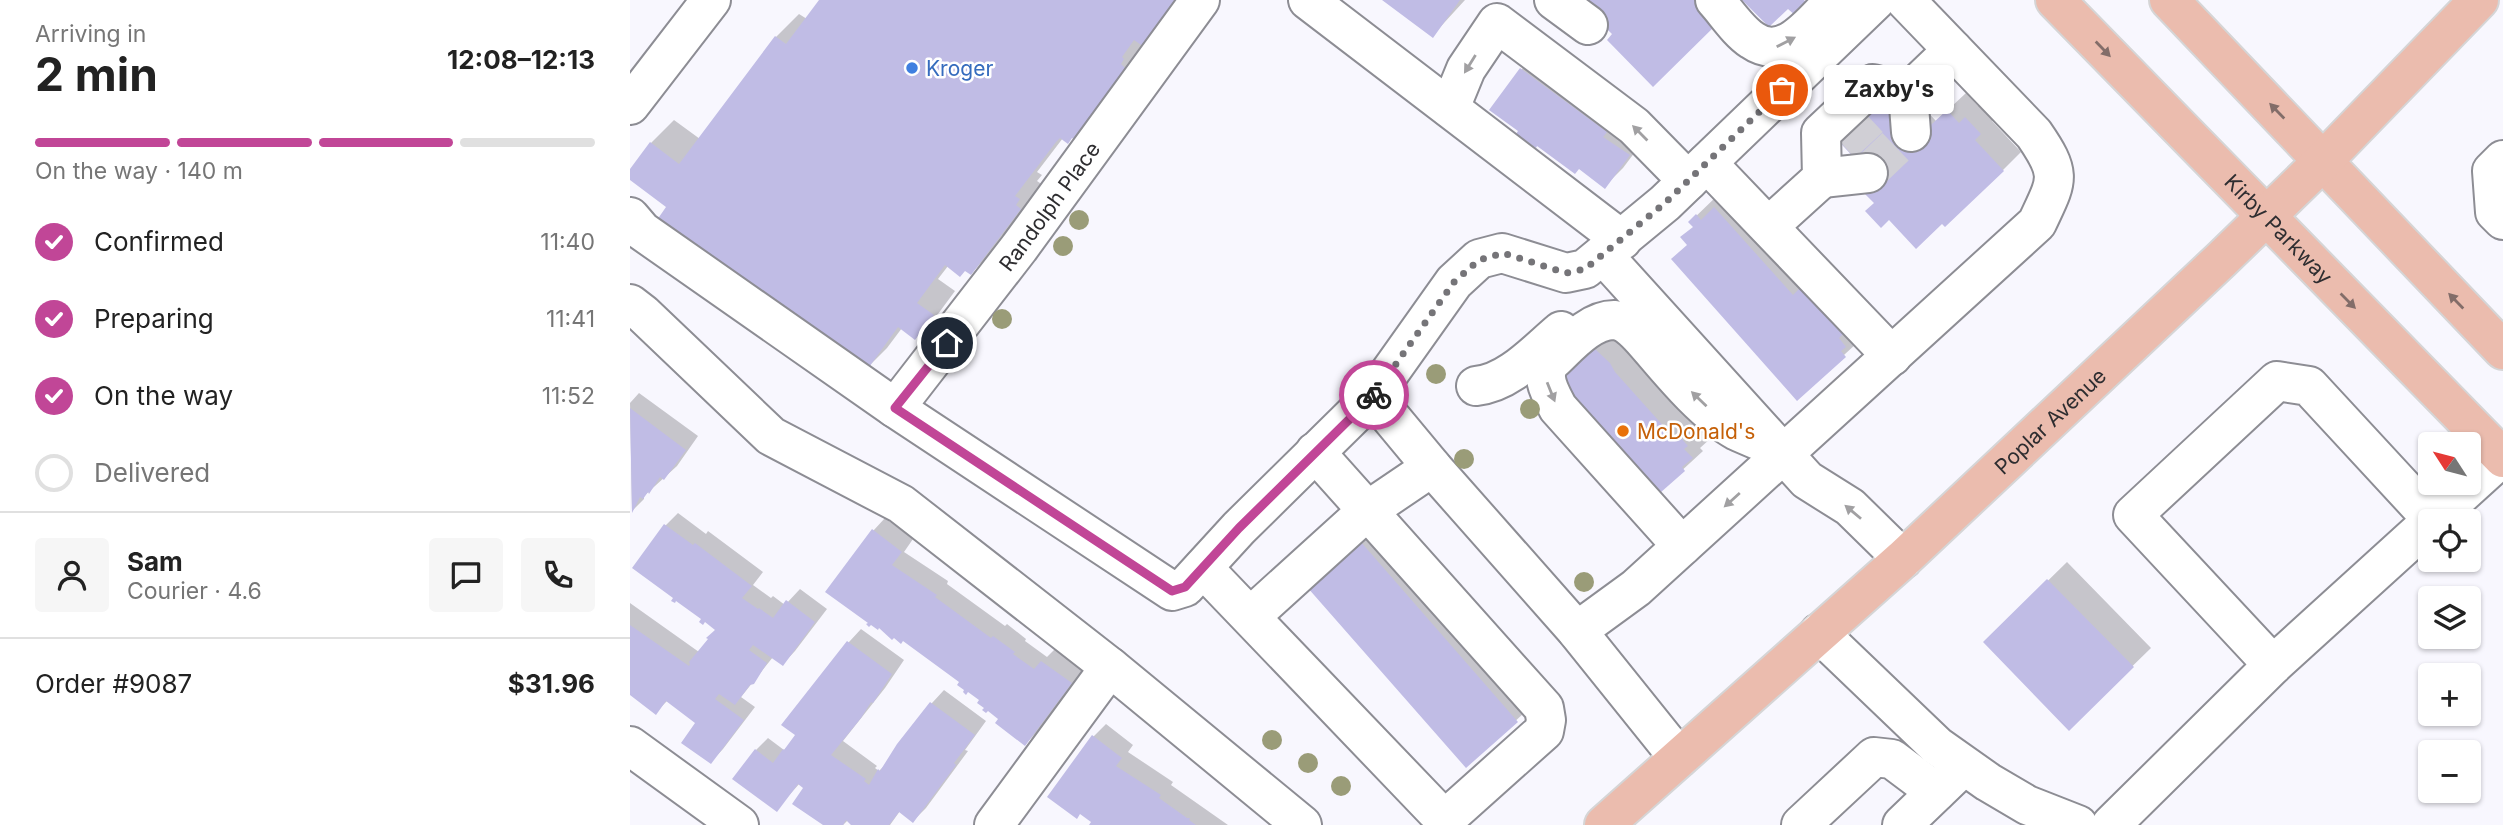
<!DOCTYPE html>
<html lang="en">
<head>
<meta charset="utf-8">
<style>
  :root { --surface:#fff; --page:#f6f6f6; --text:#222; --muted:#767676; --line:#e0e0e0; --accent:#c14697 }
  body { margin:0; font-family:Inter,sans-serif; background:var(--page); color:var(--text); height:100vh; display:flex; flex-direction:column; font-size:26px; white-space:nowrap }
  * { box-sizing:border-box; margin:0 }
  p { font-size:23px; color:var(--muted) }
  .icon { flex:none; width:38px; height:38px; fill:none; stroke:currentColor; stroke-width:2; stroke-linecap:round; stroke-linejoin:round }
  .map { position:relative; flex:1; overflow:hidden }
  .side { display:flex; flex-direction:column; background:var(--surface); width:630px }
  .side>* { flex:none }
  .needle { width:46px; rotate:306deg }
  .tools { position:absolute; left:1788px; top:432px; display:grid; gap:14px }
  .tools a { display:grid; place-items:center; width:63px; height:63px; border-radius:7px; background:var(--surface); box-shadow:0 2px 5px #0004; font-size:35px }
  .pin { position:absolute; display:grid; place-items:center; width:60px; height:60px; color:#fff; margin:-30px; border:4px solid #fff; border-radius:50%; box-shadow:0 2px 7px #0007 }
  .courier { position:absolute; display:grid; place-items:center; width:70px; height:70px; margin:-35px; border:5px solid #c14697; border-radius:50%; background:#fff; color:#222; box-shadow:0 2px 9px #0007 }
  .bubble { position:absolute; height:49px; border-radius:7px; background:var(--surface); box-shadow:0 2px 5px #0004; font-size:23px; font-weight:700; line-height:49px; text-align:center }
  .overview em { font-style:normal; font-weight:700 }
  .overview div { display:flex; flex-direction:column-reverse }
  .overview { display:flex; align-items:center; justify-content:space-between; height:119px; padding:0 35px }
  h1 { font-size:46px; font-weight:700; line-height:52px }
  .bar { display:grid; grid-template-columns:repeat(4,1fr); gap:10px 7px; align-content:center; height:84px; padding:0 35px }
  .bar i { height:9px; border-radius:5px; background:var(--line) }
  .bar .active { background:var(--accent) }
  .bar p { grid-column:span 4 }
  .line { display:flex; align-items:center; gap:18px; padding:0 35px; border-top:2px solid var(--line) }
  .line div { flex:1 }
  .round { display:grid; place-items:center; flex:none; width:74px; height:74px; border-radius:7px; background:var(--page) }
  ol { padding:0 35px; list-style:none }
  li { display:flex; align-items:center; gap:21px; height:77px }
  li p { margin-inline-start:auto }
  li .icon { padding:7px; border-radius:50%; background:var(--accent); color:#fff; stroke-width:4 }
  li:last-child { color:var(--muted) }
  li i { width:38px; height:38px; border:4px solid var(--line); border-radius:50% }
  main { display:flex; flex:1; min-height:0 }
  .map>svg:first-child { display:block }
</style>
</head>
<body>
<main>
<section class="side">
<div class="overview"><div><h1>2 min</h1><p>Arriving in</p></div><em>12:08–12:13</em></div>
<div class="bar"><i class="active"></i><i class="active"></i><i class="active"></i><i></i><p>On the way · 140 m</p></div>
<ol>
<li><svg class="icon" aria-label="check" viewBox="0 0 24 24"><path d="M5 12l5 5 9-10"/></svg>Confirmed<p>11:40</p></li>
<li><svg class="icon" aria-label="check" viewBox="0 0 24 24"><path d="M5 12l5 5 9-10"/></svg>Preparing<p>11:41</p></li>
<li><svg class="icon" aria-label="check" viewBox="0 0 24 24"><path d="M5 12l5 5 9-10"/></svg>On the way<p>11:52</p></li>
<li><i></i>Delivered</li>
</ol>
<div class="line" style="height:126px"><a class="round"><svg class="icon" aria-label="person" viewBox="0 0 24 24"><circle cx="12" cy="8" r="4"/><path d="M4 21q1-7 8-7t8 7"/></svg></a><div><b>Sam</b><p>Courier · 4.6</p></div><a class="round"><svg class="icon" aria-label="chat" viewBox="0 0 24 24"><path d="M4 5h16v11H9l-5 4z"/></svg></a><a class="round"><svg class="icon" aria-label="phone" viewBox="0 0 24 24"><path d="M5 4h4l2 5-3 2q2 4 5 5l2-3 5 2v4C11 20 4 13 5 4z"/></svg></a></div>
<div class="line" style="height:91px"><div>Order #9087</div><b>$31.96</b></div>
</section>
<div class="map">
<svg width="1873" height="825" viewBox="0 0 1873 825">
  <rect width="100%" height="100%" fill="#f8f7fe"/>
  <!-- shadow -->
  <path fill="#0003" d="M191,0H552L443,136L433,138L407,172L412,175L407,181L413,185L364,250L341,273L335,269L318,266L308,279L325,291L308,314L285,337L272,328L257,348L234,371L38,207L0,178V172L21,143L44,120L70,139L146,37L169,14L177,19Z
    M755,0H835L803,35Z
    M910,51L1017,136L993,168L975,186L862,109L892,69Z
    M1263,75L1306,121L1336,93L1348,106L1354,100L1368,115L1362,121L1391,152L1373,170L1246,203L1234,191Z
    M1090,193L1238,333L1167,398L1059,244L1064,226L1060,222Z
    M984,332L1080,439L1070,448L1073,451L1022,498L948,365Z
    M9,393L68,436L47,466L14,496V499L2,511L0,403Z
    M48,513L76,534L78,531L133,572L123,585L141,598L143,596L155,605L170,589L197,609L165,651L153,664L143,657L111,697L125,707L93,749L81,762L68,723L38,700L26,712L0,693V603L69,652L86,629L73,619L35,526Z
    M255,518L283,539L274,552L318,581L317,584L375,626L377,624L396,639L395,641L417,657L425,649L453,670L408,731L395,744L331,682L273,639L243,531Z
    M737,536L893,714L836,766L680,587Z
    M1437,562L1521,648L1439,728L1355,642Z
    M231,629L274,660L255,688L213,741L247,766L245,768L249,771L257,763L302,703L314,690L356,721L335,750L338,751L296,808L283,821L270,811L260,825H223L218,820L213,825H196L176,787L170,783L146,810L126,750L138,738L154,750L164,740L168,735L154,725L219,642Z
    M476,724L503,745L498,752L543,782L541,785L598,825H467L463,737Z"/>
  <!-- building -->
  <path fill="#c0bce5" d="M189,0H549L514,47L504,40L492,57L494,59L491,64L495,68L493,71L497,74L447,142L442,138L438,144L430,138L426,142L385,196L390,199L386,205L391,209L341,275L335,271L330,277L315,265L287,303L304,315L285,340L268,327L234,374L27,220L36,207L0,180V169L20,142L49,164L145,36L156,44Z
    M752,0H830L803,38Z
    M957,0H1064L1087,24L1023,87L977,40L982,34L967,19L974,12Z
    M1112,0H1174L1179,5L1167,17L1158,9L1139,27Z
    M890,68L977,132L973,137L1000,155L975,189L949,169L945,174L907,146L906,148L886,134L888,131L859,110Z
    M1243,92L1287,138L1317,110L1329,123L1335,117L1351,134L1345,140L1374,171L1315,227L1312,224L1286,249L1259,220L1251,228L1235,211L1244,203L1232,191L1244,179L1200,132Z
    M1084,207L1163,295L1172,286L1214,333L1209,338L1216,347L1211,351L1216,357L1167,401L1041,259L1057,245L1050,237L1063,227L1058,222L1066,214L1071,220Z
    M965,349L980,363L985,372L1046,440L1050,437L1058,446L1054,449L1063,458L1052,467L1055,471L1022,500L927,383Z
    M0,408L56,450L34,480L30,477L19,494L18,492L13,499L10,497L2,513Z
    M34,524L63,545L65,543L122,586L112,598L128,609L129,608L143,618L156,600L185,622L153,666L123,645L119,650L137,663L124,684L120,685L105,705L89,694L85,699L114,720L81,764L51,743L65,723L36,701L26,715L0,695V625L59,666L60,664L59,662L78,639L76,638L85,630L75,622L73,625L69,622L71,619L46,601L45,603L41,601L43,598L2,568Z
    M242,529L272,552L262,565L307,595L305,597L361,638L363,636L385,652L383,654L404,669L411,661L442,683L395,746L365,723L368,719L358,711L356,713L352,710L354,708L347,703L349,700L338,692L336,695L333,692L334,690L327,685L329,682L273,641L271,644L264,638L262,640L249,628L248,630L241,625L239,627L236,624L238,623L195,592Z
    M730,541L888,722L836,768L677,587Z
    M1417,579L1504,667L1439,731L1353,642Z
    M217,641L262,674L243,703L241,702L231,718L201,755L236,779L234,781L239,785L248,769L250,771L267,744L300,702L345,735L324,763L326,765L283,823L269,812L259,825H221L216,820L213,825H193L162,804L173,788L168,784L147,812L102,779L125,749L143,763L153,749L154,750L165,735L151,725Z
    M462,735L492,758L486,766L531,795L529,798L557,818H560L559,820L566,825H459L461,822L450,814L447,819L417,797Z"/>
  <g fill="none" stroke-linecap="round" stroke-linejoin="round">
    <!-- minor-tunnel -->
    <path stroke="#d0cfd5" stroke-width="38" stroke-dasharray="38 19" stroke-linecap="butt" d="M1212,144L1255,104
      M1238,173L1281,132"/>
    <!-- minor casing -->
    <g stroke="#8d8d94" stroke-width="42">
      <g id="minor">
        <path d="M678,0L992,240"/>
        <path d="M924,0L958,25"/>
        <path d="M1085,0C1096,12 1108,31 1122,40C1155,63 1183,21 1205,0"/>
        <path d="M1278,93L1281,132"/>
        <path d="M0,105L81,0"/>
        <path d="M820,108L836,69L867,23L1004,126L1058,181"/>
        <path d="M1873,160L1862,171L1865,212L1873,220"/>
        <path d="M1077,163L1262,356"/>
        <path d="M1192,178L1238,173"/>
        <path d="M0,217L12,231L265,408L542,591L555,587L609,528L743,396L824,282L849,259L872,253L936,273L955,269L1035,203L1246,0"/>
        <path d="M1139,226L1192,178L1191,133L1243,84L1278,93L1323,50"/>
        <path d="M973,255L1177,480L1220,507L1273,559"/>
        <path d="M0,304L13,314L141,436L271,504L480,667L672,825"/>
        <path d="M846,386C879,383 906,352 931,331"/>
        <path d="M743,396L802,467L947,631L1049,758"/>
        <path id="s1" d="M265,408L389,248L570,0"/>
        <path d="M1052,546L928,408C920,393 908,373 923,360C939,345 961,319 985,320C1000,322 1012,339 1022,350C1045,377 1076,414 1107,431C1120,437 1133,442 1146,448"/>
        <path d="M573,568L805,810L819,816L914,731L916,720L914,708L685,452"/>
        <path d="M621,616L737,511L802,467"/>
        <path d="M947,631L1006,588L1407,223C1427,180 1433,176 1404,134L1275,0"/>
        <path d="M1189,633L1307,746L1358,782L1397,805L1448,825"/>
        <path d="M1643,665L1503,515L1647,381L1679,386L1802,519"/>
        <path d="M0,746L109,825"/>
        <path d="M364,825L480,667"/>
        <path d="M1171,825L1244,757L1262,759L1306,792"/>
        <path d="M1272,825L1325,774"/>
        <path d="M1481,825L1643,665L1872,457"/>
      </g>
    </g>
    <!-- major casing -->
    <g stroke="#d5d5d6" stroke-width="42">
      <g id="major">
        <path id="s2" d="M1425,0L1873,458"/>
        <path d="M1539,0L1873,350"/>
        <path id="s3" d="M974,825L1273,559L1591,260L1694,160L1849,0"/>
      </g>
    </g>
    <!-- minor -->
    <use href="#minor" stroke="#fff" stroke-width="38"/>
    <!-- major -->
    <use href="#major" stroke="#ebbcae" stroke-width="38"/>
  </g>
  <!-- trees -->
  <g fill="#9a9c78">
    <circle cx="449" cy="220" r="10"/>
    <circle cx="433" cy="246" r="10"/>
    <circle cx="372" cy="319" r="10"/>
    <circle cx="806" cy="374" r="10"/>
    <circle cx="900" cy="409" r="10"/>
    <circle cx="834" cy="459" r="10"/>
    <circle cx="954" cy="582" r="10"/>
    <circle cx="642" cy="740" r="10"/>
    <circle cx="678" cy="763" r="10"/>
    <circle cx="711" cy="786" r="10"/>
  </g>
  <!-- one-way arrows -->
  <defs><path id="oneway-solid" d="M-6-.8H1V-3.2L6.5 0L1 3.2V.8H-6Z" transform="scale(1.75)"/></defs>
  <g fill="#a1a0a2">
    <use href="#oneway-solid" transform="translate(1156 42) rotate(-27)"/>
    <use href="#oneway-solid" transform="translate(840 64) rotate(122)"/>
    <use href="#oneway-solid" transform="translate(1010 133) rotate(-135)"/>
    <use href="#oneway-solid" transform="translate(921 392) rotate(68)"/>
    <use href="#oneway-solid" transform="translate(1069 399) rotate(-136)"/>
    <use href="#oneway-solid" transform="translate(1102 500) rotate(138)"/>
    <use href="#oneway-solid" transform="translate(1223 512) rotate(-140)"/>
  </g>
  <g fill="#836d69">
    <use href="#oneway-solid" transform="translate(1473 49) rotate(46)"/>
    <use href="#oneway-solid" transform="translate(1647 111) rotate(-134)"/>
    <use href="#oneway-solid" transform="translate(1718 301) rotate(45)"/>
    <use href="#oneway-solid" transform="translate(1826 301) rotate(-134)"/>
  </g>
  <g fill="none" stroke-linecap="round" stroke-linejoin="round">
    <!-- done -->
    <path stroke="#757478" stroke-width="7" stroke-dasharray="0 12.6" d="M744,395L824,282L849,260L873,253L936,273L955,269L1035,203L1152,90"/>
    <!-- route -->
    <path stroke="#c14697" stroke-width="9" d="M317,343L265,408L542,591L555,587L609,528L744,395"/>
  </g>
  <!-- markers -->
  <circle fill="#3f7fe0" stroke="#fff" stroke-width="2.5" cx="282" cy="68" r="7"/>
  <circle fill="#e8710a" stroke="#fff" stroke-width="2.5" cx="993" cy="431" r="7"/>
  <g text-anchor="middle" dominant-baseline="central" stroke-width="5" stroke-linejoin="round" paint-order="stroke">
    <!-- shop labels -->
    <g font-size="21" fill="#366cbe" stroke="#fff" text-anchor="start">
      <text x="296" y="68">Kroger</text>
    </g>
    <!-- street labels -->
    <g font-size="21" fill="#2e2d30" stroke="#fff">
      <text stroke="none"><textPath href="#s1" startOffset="254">Randolph Place</textPath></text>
      <text stroke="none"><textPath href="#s2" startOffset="320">Kirby Parkway</textPath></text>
      <text stroke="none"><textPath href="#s3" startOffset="602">Poplar Avenue</textPath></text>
    </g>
    <!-- food labels -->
    <g font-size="21" fill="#c56008" stroke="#fff" text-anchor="start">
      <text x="1007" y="431">McDonald's</text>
    </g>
  </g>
</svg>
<div class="tools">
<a><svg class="needle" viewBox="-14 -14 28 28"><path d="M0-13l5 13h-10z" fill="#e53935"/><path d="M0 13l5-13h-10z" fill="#767676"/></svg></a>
<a><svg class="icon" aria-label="locate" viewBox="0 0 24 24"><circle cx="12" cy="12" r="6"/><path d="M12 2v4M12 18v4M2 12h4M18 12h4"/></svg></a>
<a><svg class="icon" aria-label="layers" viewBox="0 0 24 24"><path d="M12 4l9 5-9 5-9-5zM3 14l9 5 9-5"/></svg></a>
<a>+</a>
<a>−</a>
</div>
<div class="pin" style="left:1152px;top:90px;background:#ea580c"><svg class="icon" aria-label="bag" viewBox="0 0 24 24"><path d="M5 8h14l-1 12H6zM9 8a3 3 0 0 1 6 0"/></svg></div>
<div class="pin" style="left:317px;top:343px;background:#1f2937"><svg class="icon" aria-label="home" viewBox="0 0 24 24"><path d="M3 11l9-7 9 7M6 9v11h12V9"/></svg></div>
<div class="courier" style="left:744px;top:395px"><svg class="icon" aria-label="bike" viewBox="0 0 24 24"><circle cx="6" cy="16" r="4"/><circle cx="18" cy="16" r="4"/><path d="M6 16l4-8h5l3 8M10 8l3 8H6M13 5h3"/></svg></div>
<div class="bubble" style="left:1194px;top:65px;width:130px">Zaxby's</div>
</div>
</main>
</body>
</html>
